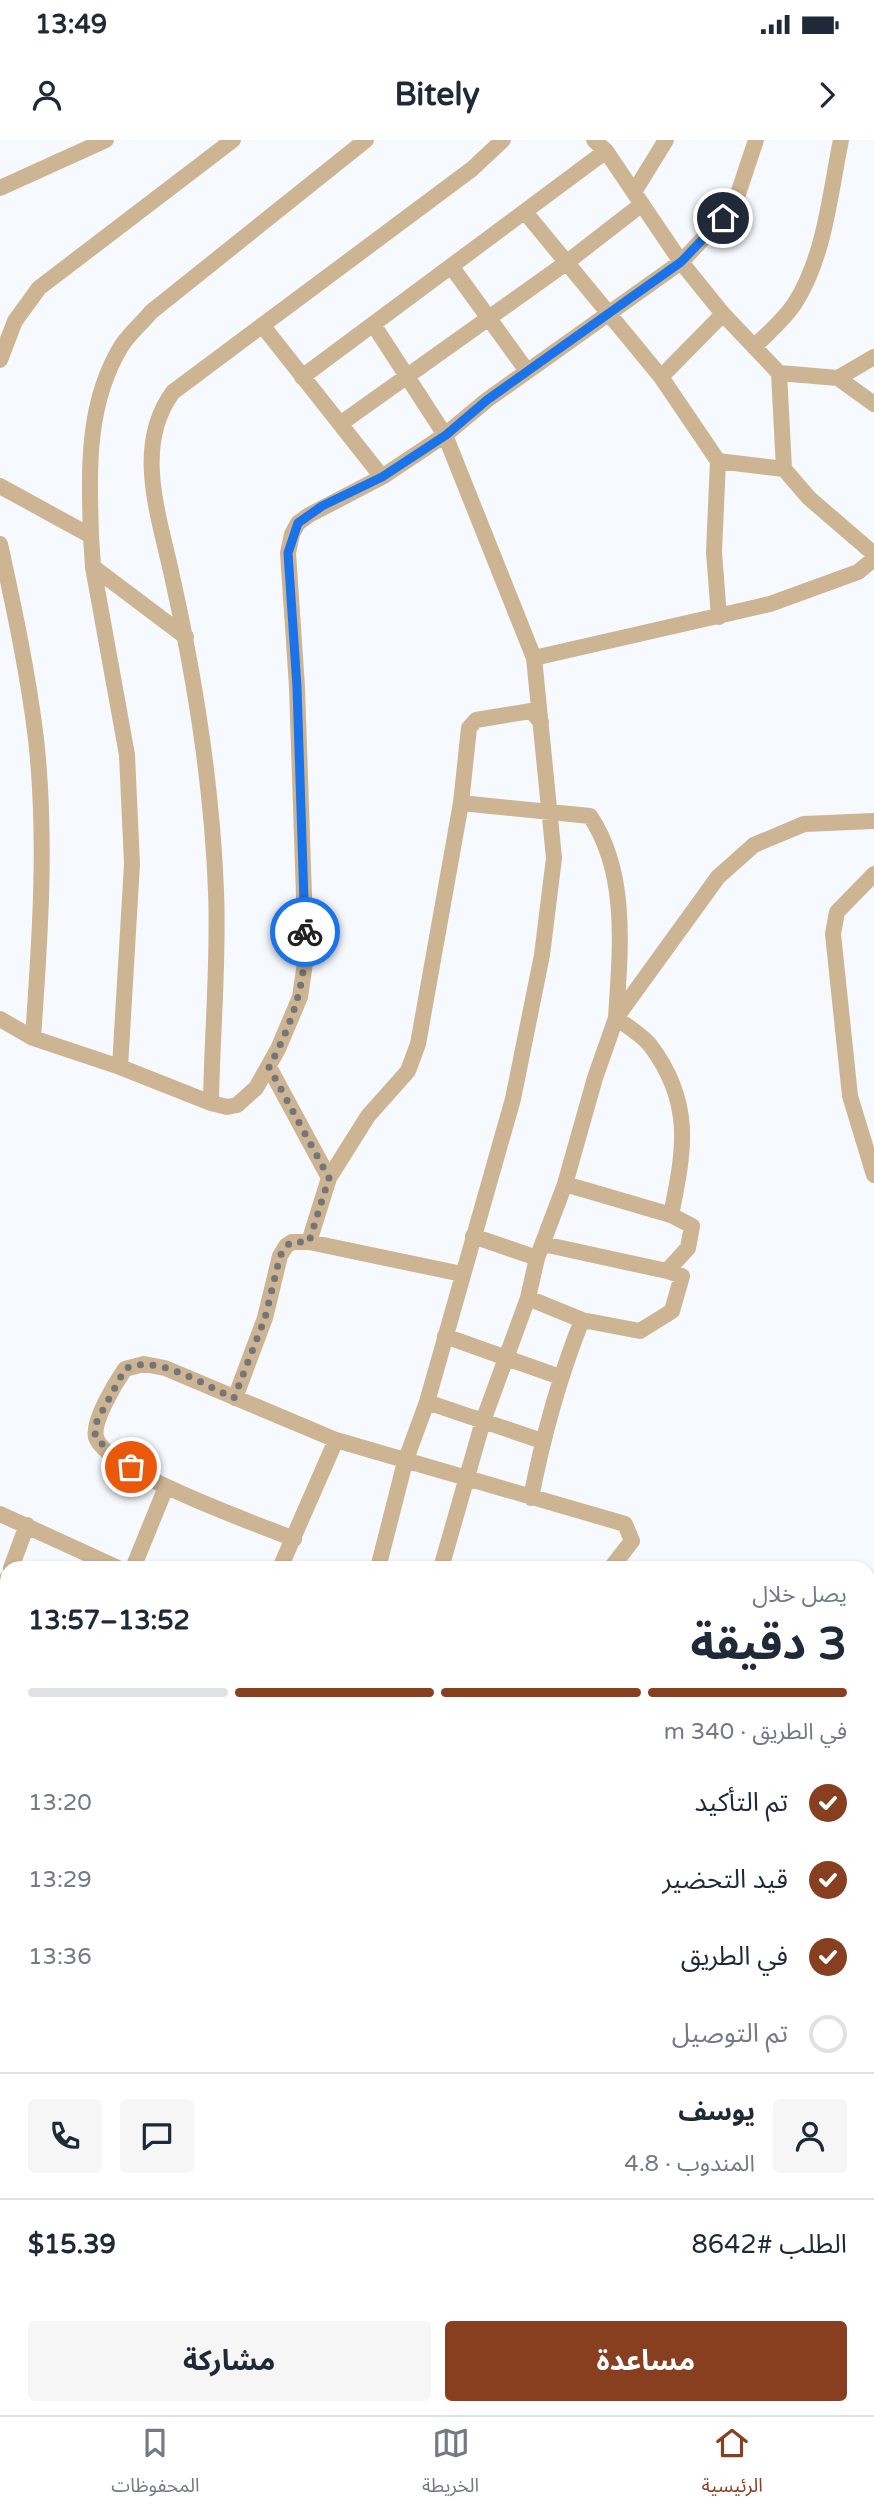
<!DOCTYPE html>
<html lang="ar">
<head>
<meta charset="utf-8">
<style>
  :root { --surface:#fff; --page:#f6f6f7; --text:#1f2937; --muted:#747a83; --line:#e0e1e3; --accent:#873f20 }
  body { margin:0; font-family:"Varela Round","Noto Sans Arabic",sans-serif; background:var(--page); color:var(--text); direction:rtl; height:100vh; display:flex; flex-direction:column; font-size:26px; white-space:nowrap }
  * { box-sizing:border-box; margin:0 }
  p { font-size:23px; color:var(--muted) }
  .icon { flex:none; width:38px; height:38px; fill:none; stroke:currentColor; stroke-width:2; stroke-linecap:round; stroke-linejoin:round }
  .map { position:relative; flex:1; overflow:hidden; direction:ltr }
  .details { position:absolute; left:0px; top:1421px; width:875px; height:854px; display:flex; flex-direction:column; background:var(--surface); border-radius:21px 21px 0 0; box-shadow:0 2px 5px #0004; direction:rtl }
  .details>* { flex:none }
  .pin { position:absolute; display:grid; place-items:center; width:60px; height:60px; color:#fff; margin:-30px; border:4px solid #fff; border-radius:50%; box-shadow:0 2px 7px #0007 }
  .courier { position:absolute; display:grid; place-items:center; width:70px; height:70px; margin:-35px; border:5px solid #1a73e8; border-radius:50%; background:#fff; color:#222; box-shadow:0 2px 9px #0007 }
  .overview em { font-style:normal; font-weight:700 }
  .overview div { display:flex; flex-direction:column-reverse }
  .overview { display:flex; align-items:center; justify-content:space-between; height:119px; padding:0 28px }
  h1 { font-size:46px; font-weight:700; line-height:52px }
  .bar { display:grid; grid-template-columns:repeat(4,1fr); gap:10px 7px; align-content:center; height:84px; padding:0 28px }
  .bar i { height:9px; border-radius:5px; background:var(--line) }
  .bar .on { background:var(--accent) }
  .bar p { grid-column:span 4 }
  .line { display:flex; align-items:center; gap:18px; padding:0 28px; border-top:2px solid var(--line) }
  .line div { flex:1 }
  .round { display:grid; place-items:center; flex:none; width:74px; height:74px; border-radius:7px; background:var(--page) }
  ol { padding:0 28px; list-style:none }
  li { display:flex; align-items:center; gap:21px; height:77px }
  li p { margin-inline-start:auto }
  li .icon { padding:7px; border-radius:50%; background:var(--accent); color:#fff; stroke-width:4 }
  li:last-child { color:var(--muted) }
  li i { width:38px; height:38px; border:4px solid var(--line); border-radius:50% }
  .cta { display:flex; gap:14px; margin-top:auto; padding:14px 28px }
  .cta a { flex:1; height:80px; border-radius:7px; background:var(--accent); color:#fff; font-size:28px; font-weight:700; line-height:80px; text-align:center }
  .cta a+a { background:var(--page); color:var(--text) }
  .status { display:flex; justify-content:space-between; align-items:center; height:49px; padding:0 35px; background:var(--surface); direction:ltr }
  .status svg { height:19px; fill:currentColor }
  header { display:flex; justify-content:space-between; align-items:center; height:91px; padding:0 28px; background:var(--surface); font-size:32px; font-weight:700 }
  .tab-bar { display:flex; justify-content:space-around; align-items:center; height:98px; border-top:2px solid var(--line); background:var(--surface); font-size:19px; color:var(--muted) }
  .tab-bar a { display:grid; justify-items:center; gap:4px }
  .tab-bar .on { color:var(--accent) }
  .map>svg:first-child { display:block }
</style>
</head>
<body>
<div class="status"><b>13:49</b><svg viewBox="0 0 49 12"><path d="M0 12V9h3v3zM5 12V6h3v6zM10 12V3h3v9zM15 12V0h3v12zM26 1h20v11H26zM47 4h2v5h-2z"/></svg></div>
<header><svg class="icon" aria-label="forward" viewBox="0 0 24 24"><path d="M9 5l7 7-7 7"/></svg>Bitely<svg class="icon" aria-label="person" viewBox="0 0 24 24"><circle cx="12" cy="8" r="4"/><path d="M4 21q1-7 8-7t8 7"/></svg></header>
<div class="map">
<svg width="874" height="2275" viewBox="0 0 874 2275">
  <rect width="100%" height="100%" fill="#f6f9fe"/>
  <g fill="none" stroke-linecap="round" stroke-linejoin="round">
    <!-- minor -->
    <path stroke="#cdb492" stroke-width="16" d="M594,0L606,11L681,122L723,174L779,233L838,238L874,264
      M0,48L106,0
      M634,52L666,0
      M525,72L661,237L718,321
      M451,126L527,231
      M373,184L445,295L534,518L554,718L542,815L513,959L427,1262L405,1322L378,1428
      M262,185L382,337
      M754,207C768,193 784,180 795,163C825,116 830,53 841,0
      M0,220L15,181L39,148L233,0
      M779,233L784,329
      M302,237L606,11
      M661,237L723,174
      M838,238L874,217
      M340,284L566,123L642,64
      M0,346L91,396L93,427L186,497
      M91,396C89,330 86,263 122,205C130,193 142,183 151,172L366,0
      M0,404C14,468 28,533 36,599C47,698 40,799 33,898
      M93,427L127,615L132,724L120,927
      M719,477L714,412L718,321L784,329L809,358L874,414
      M534,518L770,464L858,432L874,419
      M461,663L590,676C629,734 620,812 616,878C627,886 642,895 650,905C694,963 684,1011 671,1075L692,1086L688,1108L667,1131L682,1136L672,1171L640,1191L582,1180
      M874,734L837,772L833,794L850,956L874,1035
      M0,879L33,898L120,927L211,963L227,967L237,965L256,948L278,909L300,857L306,816L297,547L288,413L292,394L298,383L309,375L382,337L445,295L487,260L681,122L734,66L756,0
      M269,927L329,1038
      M211,963C212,893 219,821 216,751C212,645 195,539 172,436C159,375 133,306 173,252L472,29L503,0
      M565,1044L671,1075
      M473,1096L537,1118
      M309,1102L329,1038L368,976L408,931L418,904L461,663L469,588L476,580L531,571L541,582
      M543,1104L667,1131
      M528,1158L582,1180C559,1238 543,1296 531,1358
      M445,1196L560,1237
      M235,1258L265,1178L280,1116L286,1106L292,1102H309L462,1134
      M427,1262L542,1301
      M0,1374L118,1428
      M294,1399C257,1384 106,1331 96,1297C92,1281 116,1242 125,1229L144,1224L165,1228L336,1300L625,1384L632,1401L611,1428
      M11,1428L27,1385
      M133,1428L166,1347
      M280,1428L336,1300
      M441,1428L483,1281L528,1158L537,1118L565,1044L595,938L616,878L718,737L754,705L804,684L874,681
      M0,1458L7,1439
      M0,1681L7,1684
      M0,1753L7,1737
      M0,2003L7,1969
      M96,2275V2268
      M198,2275V2268"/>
  </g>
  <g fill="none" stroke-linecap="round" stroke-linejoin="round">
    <!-- done -->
    <path stroke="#737578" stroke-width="7" stroke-dasharray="0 12.6" d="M131,1327L113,1318L95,1295L97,1281L125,1229C157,1213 205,1246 234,1258L265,1178L280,1116L286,1106L292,1102H309L329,1038L269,927C292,884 307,842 305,792"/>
    <!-- route -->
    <path stroke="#1a73e8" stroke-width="9" d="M305,792L297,547L288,413L298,383L322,366L382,337L446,295L487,260L681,122L723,78"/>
  </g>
</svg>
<div class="pin" style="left:131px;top:1327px;background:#ea580c"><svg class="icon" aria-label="bag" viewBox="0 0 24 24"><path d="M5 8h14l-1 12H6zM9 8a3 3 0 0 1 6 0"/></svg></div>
<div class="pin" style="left:723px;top:78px;background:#1f2937"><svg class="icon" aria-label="home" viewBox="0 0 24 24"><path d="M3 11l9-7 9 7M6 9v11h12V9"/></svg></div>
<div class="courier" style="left:305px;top:792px"><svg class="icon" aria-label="bike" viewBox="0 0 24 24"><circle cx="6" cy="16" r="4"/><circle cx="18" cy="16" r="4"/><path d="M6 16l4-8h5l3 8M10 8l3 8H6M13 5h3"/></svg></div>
<section class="details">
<div class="overview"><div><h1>3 دقيقة</h1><p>يصل خلال</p></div><em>13:52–13:57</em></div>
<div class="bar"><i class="on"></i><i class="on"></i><i class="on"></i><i></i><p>في الطريق · 340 m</p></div>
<ol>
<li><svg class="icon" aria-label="check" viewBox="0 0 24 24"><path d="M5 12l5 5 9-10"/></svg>تم التأكيد<p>13:20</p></li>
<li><svg class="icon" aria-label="check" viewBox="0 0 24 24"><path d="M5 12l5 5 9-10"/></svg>قيد التحضير<p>13:29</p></li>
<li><svg class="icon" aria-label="check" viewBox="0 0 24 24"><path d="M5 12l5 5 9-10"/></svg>في الطريق<p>13:36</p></li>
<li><i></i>تم التوصيل</li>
</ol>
<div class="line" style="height:126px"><a class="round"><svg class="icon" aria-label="person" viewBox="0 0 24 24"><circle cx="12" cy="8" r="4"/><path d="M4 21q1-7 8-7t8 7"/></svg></a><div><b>يوسف</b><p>المندوب · 4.8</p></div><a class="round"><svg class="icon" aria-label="chat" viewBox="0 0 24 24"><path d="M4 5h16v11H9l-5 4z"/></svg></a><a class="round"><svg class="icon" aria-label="phone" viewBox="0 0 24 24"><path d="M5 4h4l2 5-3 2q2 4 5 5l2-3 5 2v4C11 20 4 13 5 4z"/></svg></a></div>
<div class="line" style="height:91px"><div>الطلب #8642</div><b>$15.39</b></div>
<div class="cta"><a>مساعدة</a><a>مشاركة</a></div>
</section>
</div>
<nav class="tab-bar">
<a class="on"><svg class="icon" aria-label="home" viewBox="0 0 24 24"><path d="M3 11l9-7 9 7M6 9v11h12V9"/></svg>الرئيسية</a>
<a><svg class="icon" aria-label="map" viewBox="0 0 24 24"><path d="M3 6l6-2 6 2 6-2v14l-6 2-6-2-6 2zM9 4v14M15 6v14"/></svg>الخريطة</a>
<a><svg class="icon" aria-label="saved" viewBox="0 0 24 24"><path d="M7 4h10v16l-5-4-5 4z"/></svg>المحفوظات</a>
</nav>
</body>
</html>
